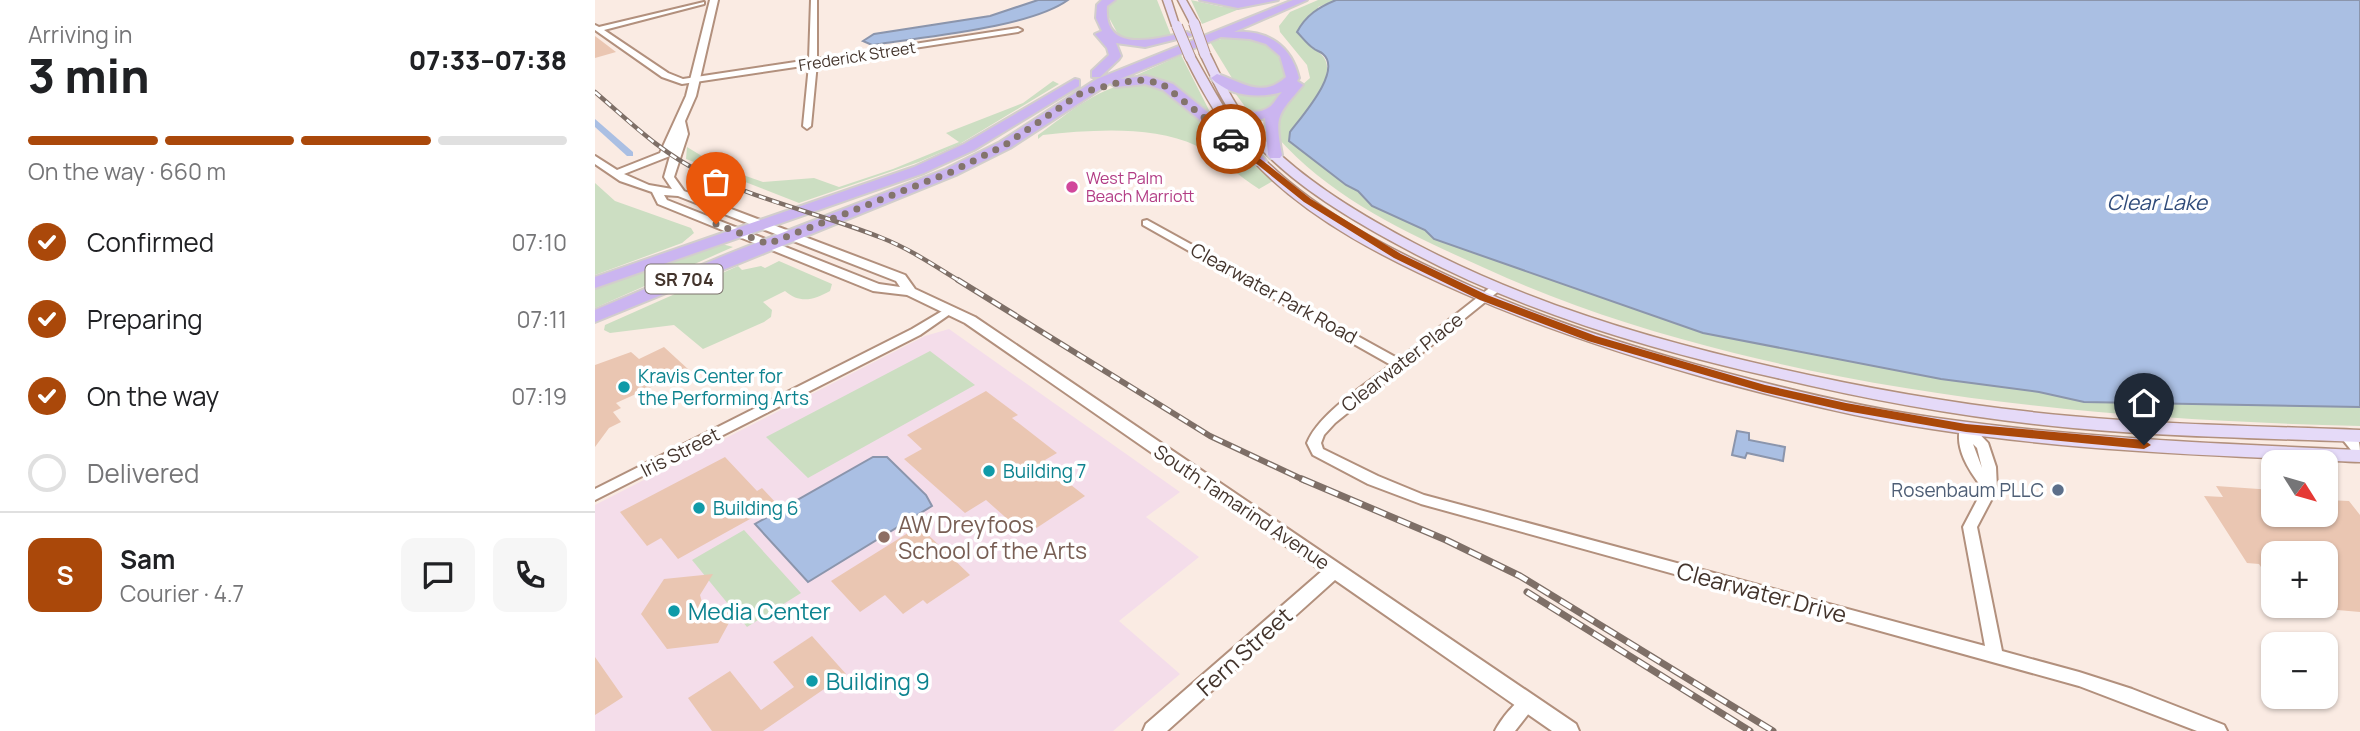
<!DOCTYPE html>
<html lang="en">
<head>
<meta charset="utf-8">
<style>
  :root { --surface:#fff; --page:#f6f6f6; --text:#202124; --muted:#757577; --line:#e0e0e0; --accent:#aa480a }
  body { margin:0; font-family:Manrope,sans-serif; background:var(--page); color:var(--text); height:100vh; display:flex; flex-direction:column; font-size:26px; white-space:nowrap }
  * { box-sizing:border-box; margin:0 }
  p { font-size:23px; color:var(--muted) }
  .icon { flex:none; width:38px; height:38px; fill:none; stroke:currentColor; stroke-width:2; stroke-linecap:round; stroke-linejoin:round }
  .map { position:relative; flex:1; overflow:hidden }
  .drawer { display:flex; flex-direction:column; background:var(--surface); width:595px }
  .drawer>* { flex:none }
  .needle { width:46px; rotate:127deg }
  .fabs { position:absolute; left:1666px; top:450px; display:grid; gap:14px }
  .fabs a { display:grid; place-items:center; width:77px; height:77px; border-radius:14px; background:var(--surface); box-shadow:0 2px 5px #0004; font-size:35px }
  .pin { position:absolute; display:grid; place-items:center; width:60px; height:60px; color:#fff; margin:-72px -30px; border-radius:50% 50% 50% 0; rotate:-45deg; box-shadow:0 0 7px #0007 }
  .pin .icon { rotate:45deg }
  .courier { position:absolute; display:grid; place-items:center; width:70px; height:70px; margin:-35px; border:5px solid #aa480a; border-radius:50%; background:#fff; color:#222; box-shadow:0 2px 9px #0007 }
  .headline em { font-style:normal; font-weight:800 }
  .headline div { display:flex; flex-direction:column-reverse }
  .headline { display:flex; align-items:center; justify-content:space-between; height:119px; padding:0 28px }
  h1 { font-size:46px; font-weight:800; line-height:52px }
  .bar { display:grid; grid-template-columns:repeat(4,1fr); gap:10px 7px; align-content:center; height:84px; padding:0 28px }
  .bar i { height:9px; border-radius:5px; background:var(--line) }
  .bar .active { background:var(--accent) }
  .bar p { grid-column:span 4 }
  .line { display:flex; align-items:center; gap:18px; padding:0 28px; border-top:2px solid var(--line) }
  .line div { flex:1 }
  .round { display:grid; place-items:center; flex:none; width:74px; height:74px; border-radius:14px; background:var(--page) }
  ol { padding:0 28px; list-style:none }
  li { display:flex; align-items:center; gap:21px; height:77px }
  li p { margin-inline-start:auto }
  li .icon { padding:7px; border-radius:50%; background:var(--accent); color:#fff; stroke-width:4 }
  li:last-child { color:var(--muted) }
  li i { width:38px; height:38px; border:4px solid var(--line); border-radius:50% }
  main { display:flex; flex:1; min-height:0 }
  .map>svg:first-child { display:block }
</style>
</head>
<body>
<main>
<section class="drawer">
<div class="headline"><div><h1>3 min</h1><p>Arriving in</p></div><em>07:33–07:38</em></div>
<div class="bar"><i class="active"></i><i class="active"></i><i class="active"></i><i></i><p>On the way · 660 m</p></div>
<ol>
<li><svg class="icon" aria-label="check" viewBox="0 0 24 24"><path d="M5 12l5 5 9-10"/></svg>Confirmed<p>07:10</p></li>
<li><svg class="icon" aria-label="check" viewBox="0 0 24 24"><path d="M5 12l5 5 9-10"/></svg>Preparing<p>07:11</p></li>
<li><svg class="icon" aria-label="check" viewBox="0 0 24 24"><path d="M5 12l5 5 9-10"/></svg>On the way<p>07:19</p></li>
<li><i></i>Delivered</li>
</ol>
<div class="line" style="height:126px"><b class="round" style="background:var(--accent);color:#fff">S</b><div><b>Sam</b><p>Courier · 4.7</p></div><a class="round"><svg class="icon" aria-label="chat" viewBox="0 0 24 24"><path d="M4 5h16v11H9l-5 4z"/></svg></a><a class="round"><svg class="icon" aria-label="phone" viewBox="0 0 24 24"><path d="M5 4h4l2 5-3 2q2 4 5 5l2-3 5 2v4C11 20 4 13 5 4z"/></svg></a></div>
</section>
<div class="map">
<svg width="1765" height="731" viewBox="0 0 1765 731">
  <rect width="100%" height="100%" fill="#faebe3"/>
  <!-- education -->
  <path fill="#f4ddea" d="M354,329L585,492L551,517L604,557L524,621L585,674L518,731H0V505L330,336Z"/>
  <!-- green -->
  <path fill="#ccdec2" d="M521,0H562L576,35L548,42L525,38L511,12L513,4Z
    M596,0L628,7L652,6L607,24Z
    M723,0H741L723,7L718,49C755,66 709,112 695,132L694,141L751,185L763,191L777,206L830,230L839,239L1108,333L1444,392L1489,402L1765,407V426C1554,421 1344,404 1139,353C1055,332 973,306 894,270C818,236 739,201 682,137C681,110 696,95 715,78L712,65L685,32L684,26L695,12Z
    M634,37L668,39C679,50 691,63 692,79C673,92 661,89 640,83L615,42Z
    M586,55L617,116C588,94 572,76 533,79Z
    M458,81L464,84L363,145L324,162L204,203L91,159L92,147L125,167L168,182L219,178L244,187L298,169L364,142L351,133L428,103Z
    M546,81L568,88L678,181L664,189C643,176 624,156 602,146C556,125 497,130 448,135L443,139V135C475,112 505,85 546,81Z
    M692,88C680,100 672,116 654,112L640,93L665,96Z
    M0,183L20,201L96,228L99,233L87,243L0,275Z
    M127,244L138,247L0,308V288L106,249Z
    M184,261L237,284L235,291C219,300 205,304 190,291L168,302L177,310L176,317L169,322L108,349L79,325L15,333L9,330L10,325L143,266L147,270L166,266L170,268Z
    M335,351L380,385L213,478L171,437Z
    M149,530L206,593L152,627L97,560Z"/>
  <!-- water -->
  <path fill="#aabfe3" stroke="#8b95ac" stroke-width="2" d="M443,0H473C434,28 327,37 277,45L268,41L279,34L395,16Z
    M741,0H1765V407L1489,402L1444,392L1346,379L1108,333L839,239L830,230L777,206L763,191L751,185L694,141L695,132C706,117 748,71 728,54C725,51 721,51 718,48C712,44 707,37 702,32C711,15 724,7 741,0Z
    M1142,431L1154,433V440L1190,447L1188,461L1152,453L1150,458L1137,455Z
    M278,457H292L331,495L337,506L213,582L160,524Z"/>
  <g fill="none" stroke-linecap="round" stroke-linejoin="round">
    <!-- canal -->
    <path fill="#aabfe3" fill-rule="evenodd" d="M0,119L38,152V156H32L0,127Z"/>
  </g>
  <!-- building -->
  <path fill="#eac6b2" d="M0,36L21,52L0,58Z
    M69,347L94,370L21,403L26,408L18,412L26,422L14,428L0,447V365L36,352L44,359Z
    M391,391L423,415L417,418L462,453L450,460L479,483L476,485L490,496L437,531L423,520L418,524L391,500L370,513L309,459L327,449L312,435Z
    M130,457L162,491L167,488L182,504L83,559L66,538L52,546L25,512Z
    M1621,486L1678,490V514H1731V500L1754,501L1765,515V612L1731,609V553H1678V585L1664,564L1652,563L1609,496L1628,497Z
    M324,526L375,575L332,604L328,600L308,614L290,595L265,612L236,581Z
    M118,574L105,595L110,613L141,610L123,643L72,649L46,614L69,579Z
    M217,636L251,674L168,731H117L93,698L135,671L166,710L199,687L178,662Z
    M0,657L28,697L0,715Z"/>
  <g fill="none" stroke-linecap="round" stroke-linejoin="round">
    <!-- minor casing -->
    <g stroke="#b2907d" stroke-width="4">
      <path id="minor" d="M216,0H222V59L423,28L427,30L423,32L222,63L216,126L212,129L208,126L214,65L87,84L67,77L0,30V25L4,27L109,2V4L9,30L73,73L88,79L214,60Z
        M552,220L804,359L897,286H905L907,288L905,290L740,423L729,435L726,443L728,449L783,476L829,495L1390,646L1368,527L1388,489C1375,472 1358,448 1366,425H1376L1393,443L1401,467L1402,489L1382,527L1407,651L1484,672L1537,689L1629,725L1632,731H1602L1484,686L826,504L773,484L718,455L712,443C724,413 770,385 796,365L548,225V221ZM1378,444L1382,448L1387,468Z
        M354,307L358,308L360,310L358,312L325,335L0,500V489L317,329Z
        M933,695L939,698L942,703L920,731H900C906,719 921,700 933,695Z"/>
    </g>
    <!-- tertiary casing -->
    <g stroke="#b2907d" stroke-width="4">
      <path id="tertiary" d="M115,0H123L101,96L90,121L93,134L79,177L89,191L310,275L320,289L380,317L981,724L984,731H957L740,580L572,731H548L551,724L727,571L370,323L312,295L278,291L63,204L57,192L25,181L0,164V156L22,170L65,153L91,96ZM75,156L69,177L77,189L54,185L29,174ZM69,195L83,196L301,281L305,287L284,284L72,200Z
        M1752,430C1765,434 1765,445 1765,456L1760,455L1744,435L1747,431Z"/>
    </g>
    <!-- secondary casing -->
    <g stroke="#b2907d" stroke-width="3">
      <path id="secondary" d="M568,0H576L585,28L577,26Z
        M583,0H591L604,23L602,25H596Z
        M607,52L615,54C627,78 638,104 656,125C699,175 761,212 819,243C932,303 1057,340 1182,368C1279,390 1376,407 1475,416C1571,425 1668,426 1765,430V442C1669,438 1573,437 1478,428C1378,419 1279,401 1182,378C1053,349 925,311 809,248C751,217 687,179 646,126C628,105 617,79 605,54Z
        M591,55H599C619,90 637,126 666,156C724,215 804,254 878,287C959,323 1043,349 1128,372C1199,391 1269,408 1342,418C1482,438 1624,444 1765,450V462C1623,456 1478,451 1337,429C1264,418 1193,400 1122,381C1036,357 952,330 870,294C795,261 714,221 657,160C629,130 608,94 590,57Z"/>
    </g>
    <!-- primary casing -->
    <g stroke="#d2cecc" stroke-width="4">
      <path id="primary" d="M507,0H520L512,6C508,56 564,38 592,32L598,35L550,47L521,43L526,56L524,59L505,77H497V71L514,55L512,48L500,34L507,31L501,18L502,5Z
        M605,0H683L643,8Z
        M698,0H712L639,32C673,30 696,45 704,78L702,81L708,85C683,115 679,114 687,155L685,158H675L673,155L670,118C656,123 631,123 619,114C634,103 659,120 676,106C680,102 683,96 687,92C663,99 634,96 616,78L622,74C647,82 667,99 691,77L685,56L671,44L655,39L626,37L525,79L551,76L578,84L669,158L671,161L669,164H659L568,90L550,84L521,87L515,83L415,148L361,175L0,322V310L133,254L351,169L405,142L502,79Z
        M480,79L484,80V86L379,150L329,173L0,288V277L319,167L369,144Z"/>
    </g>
    <!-- minor -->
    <use href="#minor" fill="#fff" fill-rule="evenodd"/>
    <!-- tertiary -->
    <use href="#tertiary" fill="#fff" fill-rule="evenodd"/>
    <!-- secondary -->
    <use href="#secondary" fill="#e5daf8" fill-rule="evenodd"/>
    <!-- primary -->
    <use href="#primary" fill="#cbb5f0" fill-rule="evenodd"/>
    <!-- rail-far2 casing -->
    <g stroke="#7e6f67" stroke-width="4.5">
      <path id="rail-far2" d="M0,92C34,121 66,153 106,172C164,201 227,214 287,238C315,249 340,266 366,282"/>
    </g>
    <!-- rail-far1 casing -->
    <g stroke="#7e6f67" stroke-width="6">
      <path id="rail-far1" d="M363,280L615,436L711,481"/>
    </g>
    <!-- rail casing -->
    <g stroke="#7e6f67" stroke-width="7">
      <path id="rail" d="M707,479L851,540L925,576L1178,731
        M932,592L1155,731"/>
    </g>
    <!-- rail-far2 -->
    <use href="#rail-far2" stroke="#fff" stroke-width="2.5" stroke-dasharray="7" stroke-linecap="butt"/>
    <!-- rail-far1 -->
    <use href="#rail-far1" stroke="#fff" stroke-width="3.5" stroke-dasharray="10" stroke-linecap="butt"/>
    <!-- rail -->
    <use href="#rail" stroke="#fff" stroke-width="4.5" stroke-dasharray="13" stroke-linecap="butt"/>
    <!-- secondary-bridge casing -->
    <g stroke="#b2907d" stroke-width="12" stroke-linecap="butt">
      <path id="secondary-bridge" d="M599,23L610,54
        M582,26L595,57"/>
    </g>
    <!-- secondary-bridge -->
    <use href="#secondary-bridge" stroke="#e5daf8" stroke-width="10"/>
  </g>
  <!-- route -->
  <path fill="#aa480a" d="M633,138H639L716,199L806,254L892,295L1001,336L1170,385L1251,403L1371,424L1549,440L1556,445L1549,449L1371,432L1251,411L1168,392L993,341L885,300L799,258L709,202L633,141Z"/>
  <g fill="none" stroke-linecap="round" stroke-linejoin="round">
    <!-- done -->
    <path stroke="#83746c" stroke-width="7" stroke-dasharray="0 12.6" d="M121,224L173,244L356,172L410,145L486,93L522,83L543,80L566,83L636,139"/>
  </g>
  <!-- markers -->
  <circle fill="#d1479c" stroke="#fff" stroke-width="2.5" cx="477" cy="187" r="7"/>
  <g fill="#0f9aa8" stroke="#fff" stroke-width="2.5">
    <circle cx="29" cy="387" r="7"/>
    <circle cx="394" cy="471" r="7"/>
    <circle cx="104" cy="508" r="7"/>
    <circle cx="79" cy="611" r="7"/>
    <circle cx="217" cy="681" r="7"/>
  </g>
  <circle fill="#5c6f8a" stroke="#fff" stroke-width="2.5" cx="1463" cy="490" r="7"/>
  <circle fill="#8d6e63" stroke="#fff" stroke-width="2.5" cx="289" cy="537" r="7"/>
  <g text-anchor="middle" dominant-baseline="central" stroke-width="7" stroke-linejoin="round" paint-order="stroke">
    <!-- far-street labels -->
    <g font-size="16" fill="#43342c" stroke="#fff">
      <text transform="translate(262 56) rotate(-9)">Frederick Street</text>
    </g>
    <!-- far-hotel labels -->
    <g font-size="16" fill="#b23c85" stroke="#fff" text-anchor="start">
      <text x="491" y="178">West Palm<tspan x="491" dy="18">Beach Marriott</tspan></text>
    </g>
    <!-- shield labels -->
    <rect fill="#fff" stroke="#7b716b" stroke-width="2" x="50.5" y="264.5" width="77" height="29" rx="5"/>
    <g font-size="18" font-weight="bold" fill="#43342c">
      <text x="89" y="279">SR 704</text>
    </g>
    <!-- street labels -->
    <g font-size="19" fill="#43342c" stroke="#fff">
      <text transform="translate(679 293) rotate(29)">Clearwater Park Road</text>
      <text transform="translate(807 362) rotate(-38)">Clearwater Place</text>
      <text transform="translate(85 452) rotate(-27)">Iris Street</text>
      <text transform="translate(647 507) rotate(34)">South Tamarind Avenue</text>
    </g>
    <!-- culture labels -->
    <g font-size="19" fill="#0d838f" stroke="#fff" text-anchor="start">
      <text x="43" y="376">Kravis Center for<tspan x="43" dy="22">the Performing Arts</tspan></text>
      <text x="408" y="471">Building 7</text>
      <text x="118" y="508">Building 6</text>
    </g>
    <!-- service labels -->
    <g font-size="19" fill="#4e5e75" stroke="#fff" text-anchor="end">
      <text x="1449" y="490">Rosenbaum PLLC</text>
    </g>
    <!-- water labels -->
    <g font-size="21" font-style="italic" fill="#304b7a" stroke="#fff">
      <text x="1562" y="202">Clear Lake</text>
    </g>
    <!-- near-education labels -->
    <g font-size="23" fill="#785e54" stroke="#fff" text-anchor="start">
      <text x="303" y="524">AW Dreyfoos<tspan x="303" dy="26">School of the Arts</tspan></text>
    </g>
    <!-- near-street labels -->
    <g font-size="23" fill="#43342c" stroke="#fff">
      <text transform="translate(1167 592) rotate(15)">Clearwater Drive</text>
      <text transform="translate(649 651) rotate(-42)">Fern Street</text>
    </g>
    <!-- near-culture labels -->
    <g font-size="23" fill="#0d838f" stroke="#fff" text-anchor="start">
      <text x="93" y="611">Media Center</text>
      <text x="231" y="681">Building 9</text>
    </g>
  </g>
</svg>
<div class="fabs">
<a><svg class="needle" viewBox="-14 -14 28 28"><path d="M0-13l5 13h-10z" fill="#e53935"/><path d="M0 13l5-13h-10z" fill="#757577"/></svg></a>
<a>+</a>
<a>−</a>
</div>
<div class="pin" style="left:121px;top:224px;background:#ea580c"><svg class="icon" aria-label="bag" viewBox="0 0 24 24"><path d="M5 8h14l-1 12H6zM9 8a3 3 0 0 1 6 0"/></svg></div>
<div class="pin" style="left:1549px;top:445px;background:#1f2937"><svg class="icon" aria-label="home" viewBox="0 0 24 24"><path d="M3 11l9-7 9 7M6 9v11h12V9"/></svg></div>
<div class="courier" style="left:636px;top:139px"><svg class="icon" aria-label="car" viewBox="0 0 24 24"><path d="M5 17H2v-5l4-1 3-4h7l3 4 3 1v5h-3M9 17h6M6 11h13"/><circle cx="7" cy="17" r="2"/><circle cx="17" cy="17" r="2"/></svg></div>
</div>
</main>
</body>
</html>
